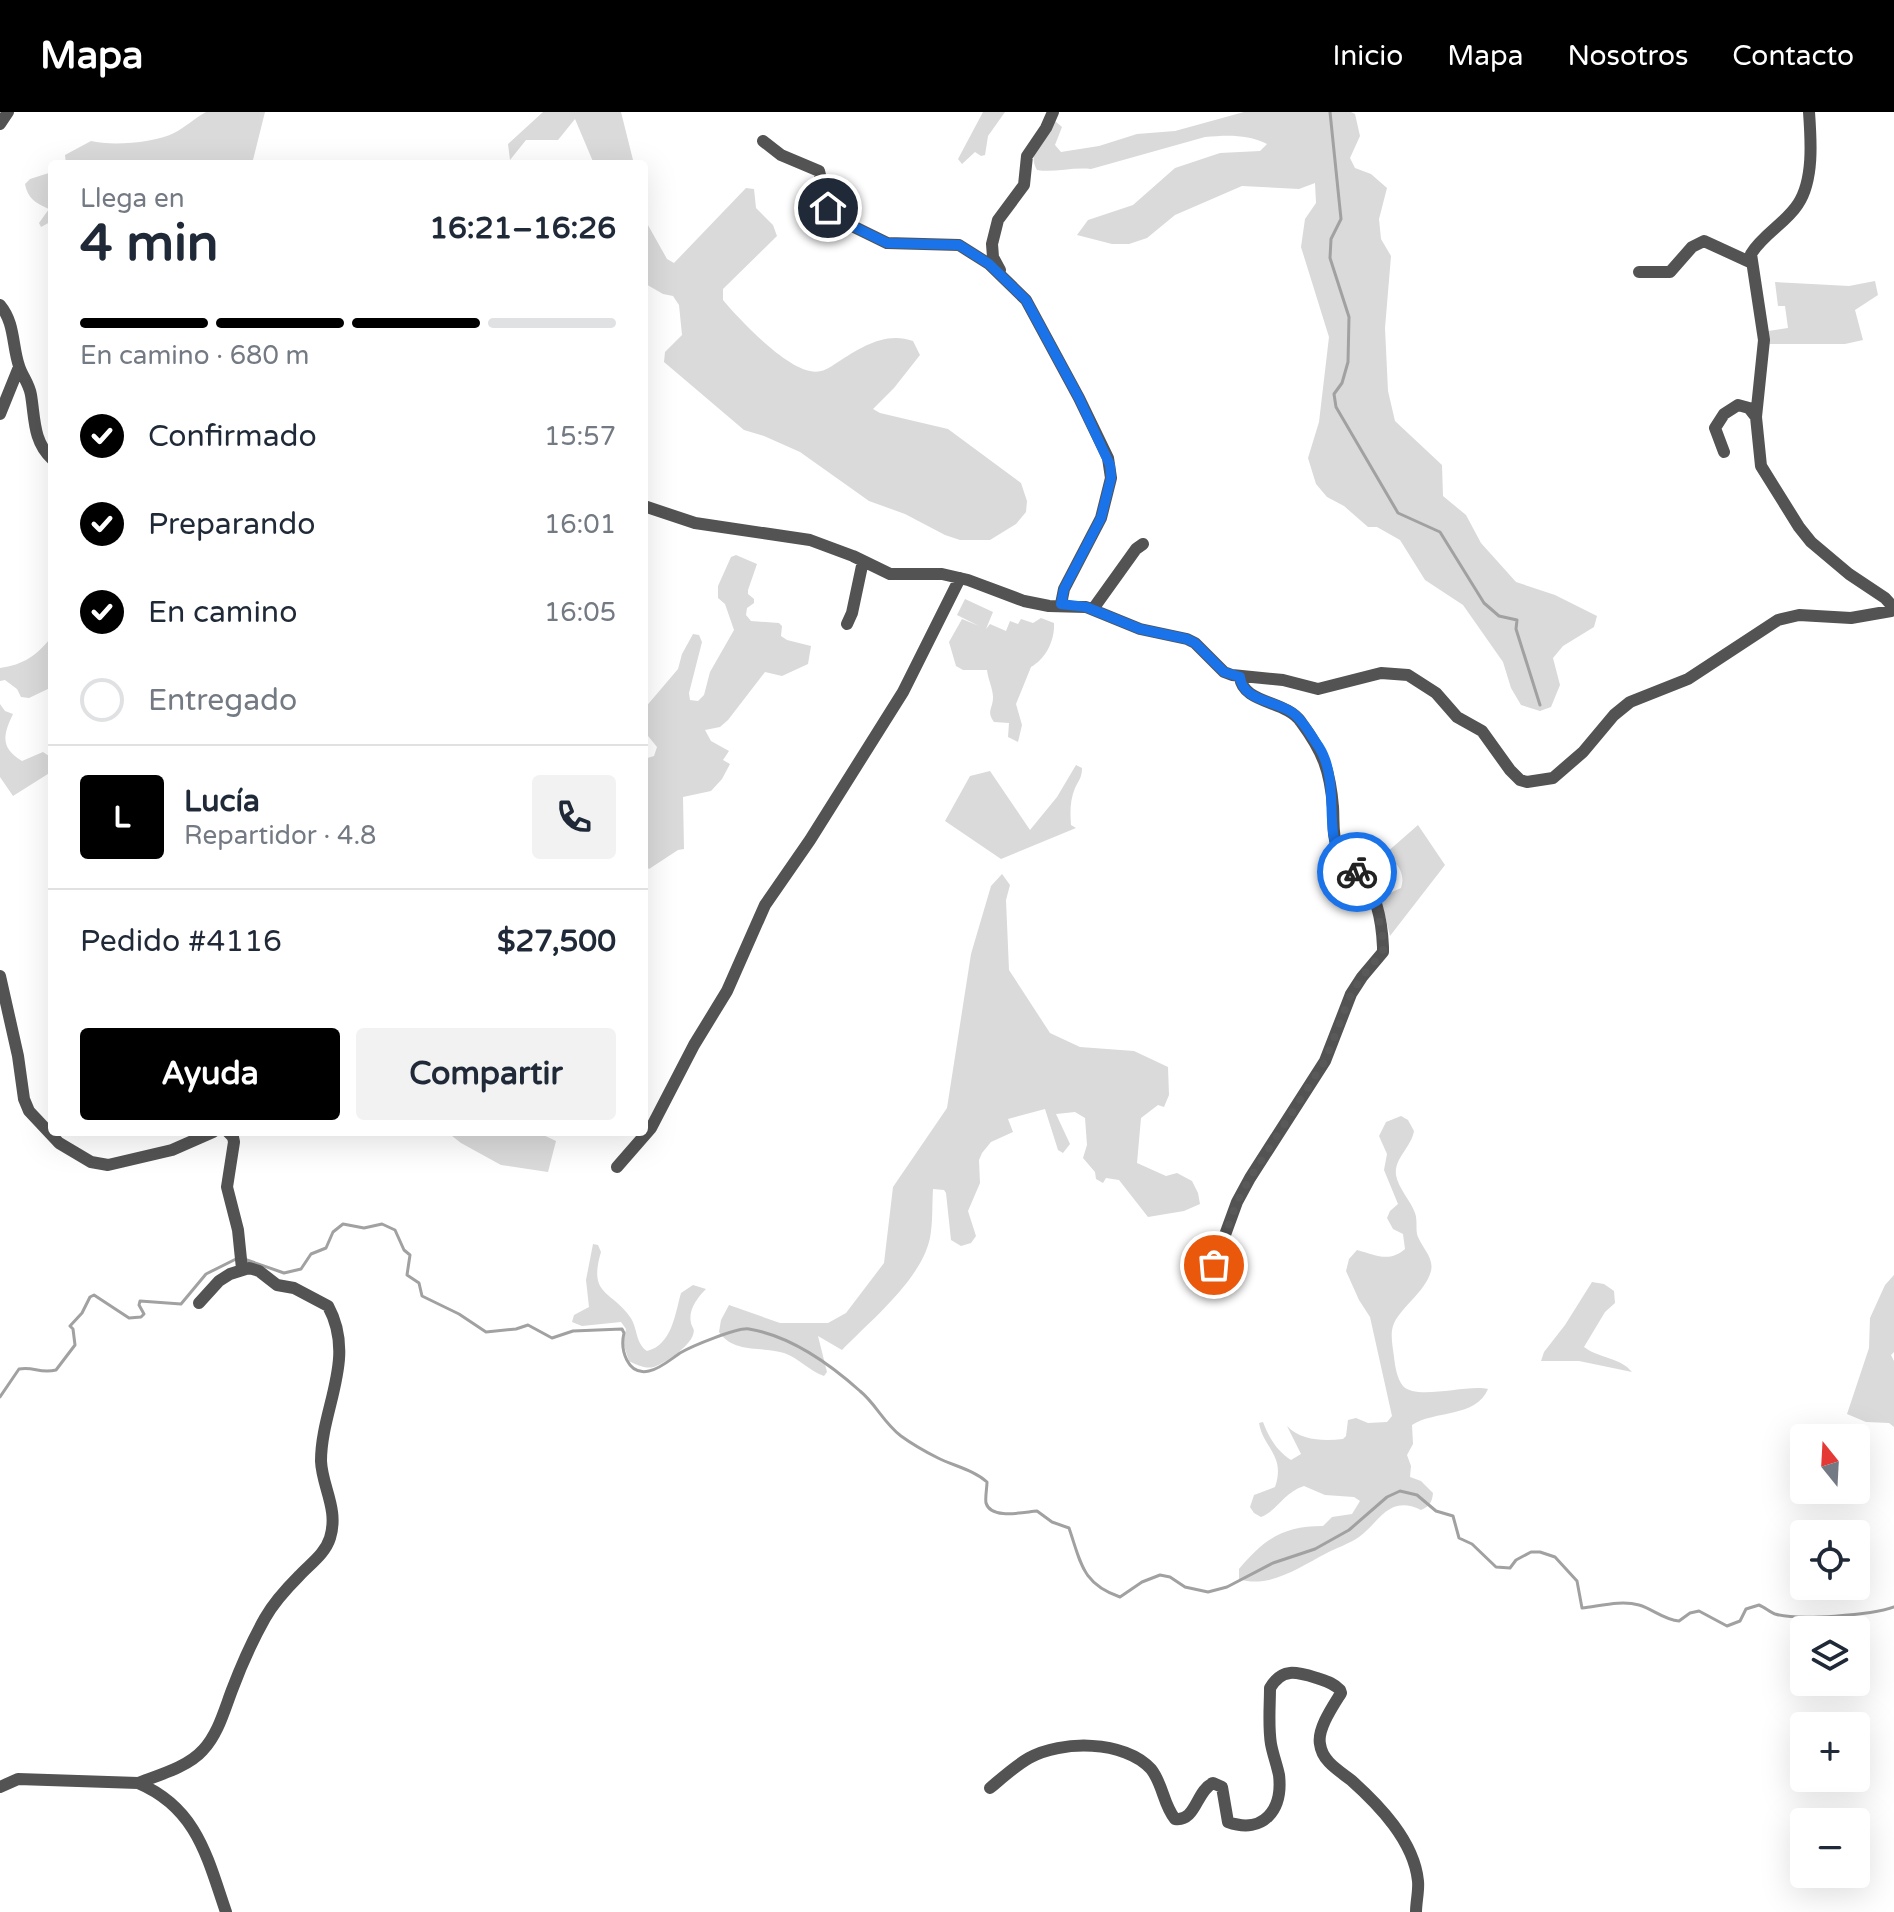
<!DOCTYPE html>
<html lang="es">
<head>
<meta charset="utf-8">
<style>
  :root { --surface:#fff; --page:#f2f2f3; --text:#1f2937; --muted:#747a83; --line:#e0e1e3; --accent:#000 }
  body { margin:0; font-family:"Varela Round",sans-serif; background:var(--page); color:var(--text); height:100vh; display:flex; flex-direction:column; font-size:30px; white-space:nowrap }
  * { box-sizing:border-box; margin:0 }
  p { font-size:26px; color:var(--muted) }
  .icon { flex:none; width:44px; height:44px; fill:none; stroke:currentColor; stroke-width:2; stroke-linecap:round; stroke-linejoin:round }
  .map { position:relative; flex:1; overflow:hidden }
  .details { position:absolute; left:48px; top:48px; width:600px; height:976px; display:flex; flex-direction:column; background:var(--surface); border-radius:8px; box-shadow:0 8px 32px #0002 }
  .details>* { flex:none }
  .needle { width:52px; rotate:342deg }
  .tools { position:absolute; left:1790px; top:1312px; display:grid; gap:16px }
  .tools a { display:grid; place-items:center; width:80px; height:80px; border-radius:8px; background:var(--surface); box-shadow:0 8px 32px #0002; font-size:40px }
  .pin { position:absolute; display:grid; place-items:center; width:68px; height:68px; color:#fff; margin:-34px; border:4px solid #fff; border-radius:50%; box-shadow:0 2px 8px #0007 }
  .courier { position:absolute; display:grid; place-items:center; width:80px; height:80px; margin:-40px; border:6px solid #1a73e8; border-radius:50%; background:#fff; color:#222; box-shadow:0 2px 10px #0007 }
  .headline em { font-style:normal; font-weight:700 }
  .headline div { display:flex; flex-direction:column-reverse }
  .headline { display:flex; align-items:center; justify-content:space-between; height:136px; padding:0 32px }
  h1 { font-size:52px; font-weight:700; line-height:60px }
  .bar { display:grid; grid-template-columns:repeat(4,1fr); gap:12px 8px; align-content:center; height:96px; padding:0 32px }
  .bar i { height:10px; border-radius:6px; background:var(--line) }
  .bar .on { background:var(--accent) }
  .bar p { grid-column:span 4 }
  .line { display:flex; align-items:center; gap:20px; padding:0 32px; border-top:2px solid var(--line) }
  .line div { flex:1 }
  .round { display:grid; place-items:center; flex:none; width:84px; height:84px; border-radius:8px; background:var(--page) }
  ol { padding:0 32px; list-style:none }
  li { display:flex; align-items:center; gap:24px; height:88px }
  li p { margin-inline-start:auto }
  li .icon { padding:8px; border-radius:50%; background:var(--accent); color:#fff; stroke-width:4 }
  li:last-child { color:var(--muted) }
  li i { width:44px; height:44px; border:4px solid var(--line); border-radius:50% }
  .action { display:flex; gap:16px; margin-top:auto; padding:16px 32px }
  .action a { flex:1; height:92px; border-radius:8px; background:var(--accent); color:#fff; font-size:32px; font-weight:700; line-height:92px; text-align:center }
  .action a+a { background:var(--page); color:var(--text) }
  header { display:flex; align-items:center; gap:48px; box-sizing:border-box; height:112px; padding:0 40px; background:var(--accent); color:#fff }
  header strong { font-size:38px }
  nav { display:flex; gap:44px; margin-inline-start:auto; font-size:28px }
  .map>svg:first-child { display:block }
</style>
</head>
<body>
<header>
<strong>Mapa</strong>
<nav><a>Inicio</a><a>Mapa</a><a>Nosotros</a><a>Contacto</a></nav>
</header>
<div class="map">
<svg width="1894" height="1800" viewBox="0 0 1894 1800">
  <rect width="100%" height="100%" fill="#fff"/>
  <!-- green -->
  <path fill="#dadada" d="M206,0H265L252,52H66L65,43L91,29C112,34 154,31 174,21C184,16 195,6 206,0Z
    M543,0H621L634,52H594L575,7L558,28H526L510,48L508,32Z
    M983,0H1005L988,24L985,43L981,44L975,40L962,52L958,47Z
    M1244,0H1351L1355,2L1360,24L1350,46L1355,56L1371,62L1387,76L1379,107L1381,127L1391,144L1385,216L1388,279L1395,309L1442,353L1443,384L1466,403L1481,431L1516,470L1555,483L1597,504L1594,515L1563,534L1553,546L1560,573L1551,595L1540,599L1521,593L1511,576L1503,550L1463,493L1425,468L1400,428L1377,415H1368L1344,394L1327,385L1316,372L1308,346L1319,310L1329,225L1301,135L1305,107L1316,91L1315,71L1299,77L1242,74L1175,103L1147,126L1129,132H1112L1077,123L1088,108L1133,93L1175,56L1220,41L1260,39L1267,32C1247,22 1227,23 1205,25L1091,57C1072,55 1053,61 1037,58C1026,39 1044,25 1055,9L1062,15L1055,33L1061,40L1099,34L1137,22L1175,19Z
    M52,60V109L41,115L39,111L49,97C36,91 28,87 25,72L30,67Z
    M746,76L754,77L756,96L773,113L777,124L723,177V188C739,207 794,267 821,259C827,258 833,253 838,250C860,236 885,219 913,229L920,243L894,276L873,297L880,301L948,317L1021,371L1027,389L1026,400L1016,412L990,428H960L945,423L905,402L869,389L800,340L764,324L744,318L664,250L665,240L682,223L679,193L673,184L663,182L644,171V106L667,147L674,151Z
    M1875,169L1878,183L1855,198L1863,228L1845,232H1769L1768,219L1788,216L1785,194H1778L1775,170L1849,174Z
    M736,443L757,452L748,478V482L754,487V491L747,496L746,503L751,509L779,511L782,514L781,524L787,528L811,534L808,552L782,564L765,560L728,608L720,615L705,618L711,629L729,639L723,648L730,652L722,667L711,679L683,685L684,737L678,738L649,757L644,752V647L654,644L657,635L644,619V597L678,557L682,542L693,522L699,523L702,530L689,581L690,588L698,589L704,583L710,560L734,518L725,492L718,486V474L731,445Z
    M965,487L993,500L986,517L990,512L1006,519L1010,509L1018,512L1021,507L1033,511L1041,506L1054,511C1055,528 1046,547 1031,555L1016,592L1022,613L1018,630L1008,625L1009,611L994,610C986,599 993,597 993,585C993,577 988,567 987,558H963L956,554L949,530L962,507L979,514L957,503Z
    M52,524V575L29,586L21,585L17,577L5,568L0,569V556C23,553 38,543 52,524Z
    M0,592L5,599L13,602C3,623 0,636 22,649L43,640L52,646L51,660L13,684L0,665Z
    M1076,653L1082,656C1082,665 1079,668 1075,676C1070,688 1070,700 1071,713L1076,716L1001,747L945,709L970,664L990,659L1030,718L1057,685Z
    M1418,713L1445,753L1390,824L1377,772H1381L1390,781L1401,776C1406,761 1397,751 1386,741Z
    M1002,762L1010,773L1006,788L1009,858L1050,921L1080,935L1134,939L1168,955L1169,983L1164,995L1158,993L1141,1006L1137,1051L1166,1064L1177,1061L1192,1069L1198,1081L1200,1092L1184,1099L1148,1105L1119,1068L1106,1066L1103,1071L1096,1067L1095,1060L1083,1046L1087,1033L1085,1006L1075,1000L1056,1002L1070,1032L1063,1041L1058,1038L1045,997L1008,1007L1013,1020L991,1030L982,1041L979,1048L980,1071L968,1099L976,1124L971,1131L961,1134L951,1128L946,1081L944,1078L933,1077C932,1093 933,1110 930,1126C921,1168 871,1208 842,1238L818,1224L827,1260L824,1264C809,1259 799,1246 784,1241C762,1234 734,1242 719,1220L721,1208L729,1193L780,1211H828L846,1201L884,1151L893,1075L947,996L971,842L991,774Z
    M1401,1004L1408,1008L1414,1019C1411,1036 1394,1046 1396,1063C1398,1076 1411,1089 1415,1101C1418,1109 1415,1118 1418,1125C1423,1137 1434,1146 1431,1159C1425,1181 1399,1196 1393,1214C1390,1223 1393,1236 1394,1245C1395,1254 1397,1267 1403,1274C1417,1289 1467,1272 1488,1277C1476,1306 1435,1298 1412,1313L1413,1332L1407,1343L1411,1354L1410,1365L1421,1369L1433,1381C1432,1390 1430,1394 1421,1398C1388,1382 1379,1411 1359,1425C1349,1432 1336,1436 1325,1442C1300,1455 1269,1477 1239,1467V1457C1264,1427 1283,1414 1323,1414L1332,1405L1352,1402L1360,1389L1354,1385L1325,1383L1304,1374C1283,1381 1277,1399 1261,1405L1254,1401L1250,1395L1254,1383L1275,1375C1286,1343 1263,1336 1259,1311L1263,1310C1269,1326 1277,1339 1291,1348L1301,1342L1287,1314C1301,1329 1324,1329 1343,1327L1346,1324L1348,1308L1356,1306L1368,1311L1387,1310L1392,1304L1370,1205L1359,1188L1346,1159L1349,1147L1357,1138C1376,1143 1389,1151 1405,1137L1403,1122L1393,1117L1387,1106L1390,1099L1398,1092L1384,1058L1387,1042L1379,1024L1386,1010Z
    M447,1020H537L556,1029L548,1060L501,1053L461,1031Z
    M593,1132L598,1133L601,1140C588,1184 611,1178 630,1205C638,1216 635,1231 647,1239C672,1233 675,1202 681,1181L693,1173L706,1177C697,1186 688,1198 691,1211C693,1218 695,1216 693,1223C689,1235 665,1251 654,1255C645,1257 637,1253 629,1249L623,1231L626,1217L621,1210L582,1214L572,1210L574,1203L589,1195L586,1168Z
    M1894,1163V1240L1891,1243L1894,1249V1315L1889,1311L1866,1310L1847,1302L1869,1236L1870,1206L1885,1173Z
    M1592,1170L1604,1172L1614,1179L1615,1191L1605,1200L1584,1235C1600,1247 1620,1245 1632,1260L1579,1249H1541L1544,1240L1565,1213Z"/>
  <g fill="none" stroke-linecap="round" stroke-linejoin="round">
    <!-- stream -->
    <path stroke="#a1a1a1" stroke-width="3" d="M1330,0L1341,107L1331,127L1330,146L1349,205L1348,250L1342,271L1334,282L1336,295L1398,401L1440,420L1484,491L1499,504L1517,508L1516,517L1540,593
      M244,1147L284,1161L301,1157L311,1142L326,1136L333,1120L343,1112L364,1116L382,1112L395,1118L404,1138L410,1143L407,1163L419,1171L422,1184L459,1202L486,1220L516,1217L528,1213L552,1226L573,1219L622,1217L624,1221C620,1237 627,1264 649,1259C660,1257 671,1247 680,1241C692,1234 738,1215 749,1217C791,1224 830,1252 860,1279C876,1292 883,1310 901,1324C912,1332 926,1340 938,1346C954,1354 974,1358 987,1370C987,1376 985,1385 986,1391C991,1408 1024,1400 1037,1399L1052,1410L1069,1416C1081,1451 1082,1472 1120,1485L1142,1470L1160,1463L1170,1465L1185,1475L1208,1480L1227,1475L1273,1451L1315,1437L1349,1418L1387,1385L1400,1379L1417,1383L1436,1399L1453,1404L1459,1426L1472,1432L1496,1455L1510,1456L1516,1448L1531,1440H1540L1555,1445L1577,1469L1582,1496C1600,1494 1621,1488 1639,1493C1653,1497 1664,1508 1679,1509L1690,1501L1699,1499L1727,1514L1740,1509L1746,1497L1759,1493C1764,1495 1770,1500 1775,1502C1798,1509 1872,1503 1894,1495
      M0,1285L19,1257C34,1254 39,1262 56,1258L75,1233L73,1217L70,1214L82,1201L90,1185L94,1183L129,1206L141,1205L144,1202L139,1193L140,1189L181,1192L206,1162L236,1147"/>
    <!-- minor -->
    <path stroke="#535353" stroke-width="12" d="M1809,0C1811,28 1814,68 1798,92C1786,111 1763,122 1751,142L1764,228L1756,305L1761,354L1799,415L1811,430L1849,462L1885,486L1894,496
      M0,12L8,0
      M763,29L781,43L819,59L828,96L838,107L887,131L959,133L989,152L1026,188L1079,286L1108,346L1111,366L1101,406L1064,477L1061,492
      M1000,158L993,145L992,132L998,108L1024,73L1027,44L1046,16L1053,0
      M1639,160H1670L1692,135L1704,129L1752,151
      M0,193C15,211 12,233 19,254C22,264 29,271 31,283C35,307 33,329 52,347
      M0,302L19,255
      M1724,340L1715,316L1724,302L1738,293L1749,296L1756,305
      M644,394L695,411L810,428L853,444L890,462H942L968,468L1024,489L1049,494L1086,495L1140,517L1187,527L1195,531L1224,560L1232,563L1283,568L1318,577L1381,561L1408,563L1436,581L1457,605L1482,619L1510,658L1520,668L1527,670L1553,666L1583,640L1614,603L1630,590L1688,567L1778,508L1799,503L1851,506L1891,499L1894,497
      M1093,497L1136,437L1143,432
      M847,512L852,501L863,449
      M0,864L18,944L24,987L29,999L59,1031L91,1050L108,1053L172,1038L213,1020
      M228,1020L233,1025L234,1030L227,1075L238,1118L242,1157
      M617,1055L651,1016L694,933L727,879L765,793L810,728L903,580L960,466
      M1214,1153L1237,1090L1250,1066L1325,949L1351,882L1362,865L1383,840V835C1382,812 1377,783 1362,765C1355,756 1343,749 1338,738C1332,725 1334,709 1333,695C1330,658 1323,640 1301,610C1286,588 1243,592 1240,565
      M138,1671C159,1663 188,1655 203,1638C218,1622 224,1599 232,1578C241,1554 252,1529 265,1506C273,1492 287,1476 299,1464C310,1452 325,1442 330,1426C339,1397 322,1375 321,1349C321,1296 357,1247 328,1194L294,1176L277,1173L259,1159L249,1156L230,1162L219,1169L199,1191
      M0,1675L18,1667L138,1671C197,1696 207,1745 226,1800
      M990,1676C1002,1666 1015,1654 1029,1646C1061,1628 1125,1628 1151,1657C1163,1672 1163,1692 1175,1707C1196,1710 1196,1679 1213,1671L1222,1675L1228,1710C1264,1723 1283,1697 1279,1663C1277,1653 1273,1643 1271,1632C1268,1614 1270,1594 1270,1576C1282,1555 1297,1560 1317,1566C1326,1569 1334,1571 1340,1578L1341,1581C1333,1594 1317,1617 1320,1632C1322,1649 1338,1658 1351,1668C1379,1693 1414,1729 1418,1769C1419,1779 1416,1790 1416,1800"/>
  </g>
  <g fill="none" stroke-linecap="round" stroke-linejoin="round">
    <!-- done -->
    <path stroke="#595959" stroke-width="8" stroke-dasharray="0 14.4" d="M1214,1153L1237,1090L1250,1066L1325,949L1351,882L1362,865L1383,840L1384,831L1374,785L1357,760"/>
    <!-- route -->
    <path stroke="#1a73e8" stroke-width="10" d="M828,96L838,107L887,131L959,133L989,152L1026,188L1079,286L1110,353L1111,366L1101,406L1064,477L1061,492L1086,495L1140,517L1187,527L1195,531L1224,560L1240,565C1243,590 1276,588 1293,601C1304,609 1311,624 1319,635C1340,668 1324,718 1340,742C1345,749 1351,754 1357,760"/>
  </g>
</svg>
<div class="tools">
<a><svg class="needle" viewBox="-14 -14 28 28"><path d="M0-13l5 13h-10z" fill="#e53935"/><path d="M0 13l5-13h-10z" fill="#747a83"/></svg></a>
<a><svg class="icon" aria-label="locate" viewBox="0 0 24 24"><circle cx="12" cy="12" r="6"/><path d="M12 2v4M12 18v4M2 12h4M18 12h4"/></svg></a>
<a><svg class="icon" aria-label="layers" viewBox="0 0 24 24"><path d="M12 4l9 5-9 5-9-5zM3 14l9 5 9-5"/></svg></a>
<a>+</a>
<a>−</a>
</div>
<div class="pin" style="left:1214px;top:1153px;background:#ea580c"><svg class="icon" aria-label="bag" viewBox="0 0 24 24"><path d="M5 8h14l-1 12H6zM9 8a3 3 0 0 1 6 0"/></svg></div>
<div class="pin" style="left:828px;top:96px;background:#1f2937"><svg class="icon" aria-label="home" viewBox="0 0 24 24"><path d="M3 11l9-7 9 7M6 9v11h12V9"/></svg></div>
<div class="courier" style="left:1357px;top:760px"><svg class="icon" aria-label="bike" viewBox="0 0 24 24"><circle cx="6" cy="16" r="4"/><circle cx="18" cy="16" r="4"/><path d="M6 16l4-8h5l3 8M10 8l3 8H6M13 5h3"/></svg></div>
<section class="details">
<div class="headline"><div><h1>4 min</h1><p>Llega en</p></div><em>16:21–16:26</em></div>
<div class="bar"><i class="on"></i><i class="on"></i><i class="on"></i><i></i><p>En camino · 680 m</p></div>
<ol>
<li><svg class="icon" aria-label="check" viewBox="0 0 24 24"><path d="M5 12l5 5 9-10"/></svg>Confirmado<p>15:57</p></li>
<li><svg class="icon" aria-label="check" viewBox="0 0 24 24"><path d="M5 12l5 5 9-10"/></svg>Preparando<p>16:01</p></li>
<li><svg class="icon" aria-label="check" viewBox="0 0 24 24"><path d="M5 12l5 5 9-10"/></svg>En camino<p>16:05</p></li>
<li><i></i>Entregado</li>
</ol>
<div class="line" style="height:144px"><b class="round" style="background:var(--accent);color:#fff">L</b><div><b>Lucía</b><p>Repartidor · 4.8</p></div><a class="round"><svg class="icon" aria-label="phone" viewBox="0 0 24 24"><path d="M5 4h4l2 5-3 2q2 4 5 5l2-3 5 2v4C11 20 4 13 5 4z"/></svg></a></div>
<div class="line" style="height:104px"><div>Pedido #4116</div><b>$27,500</b></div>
<div class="action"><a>Ayuda</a><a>Compartir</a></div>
</section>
</div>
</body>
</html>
